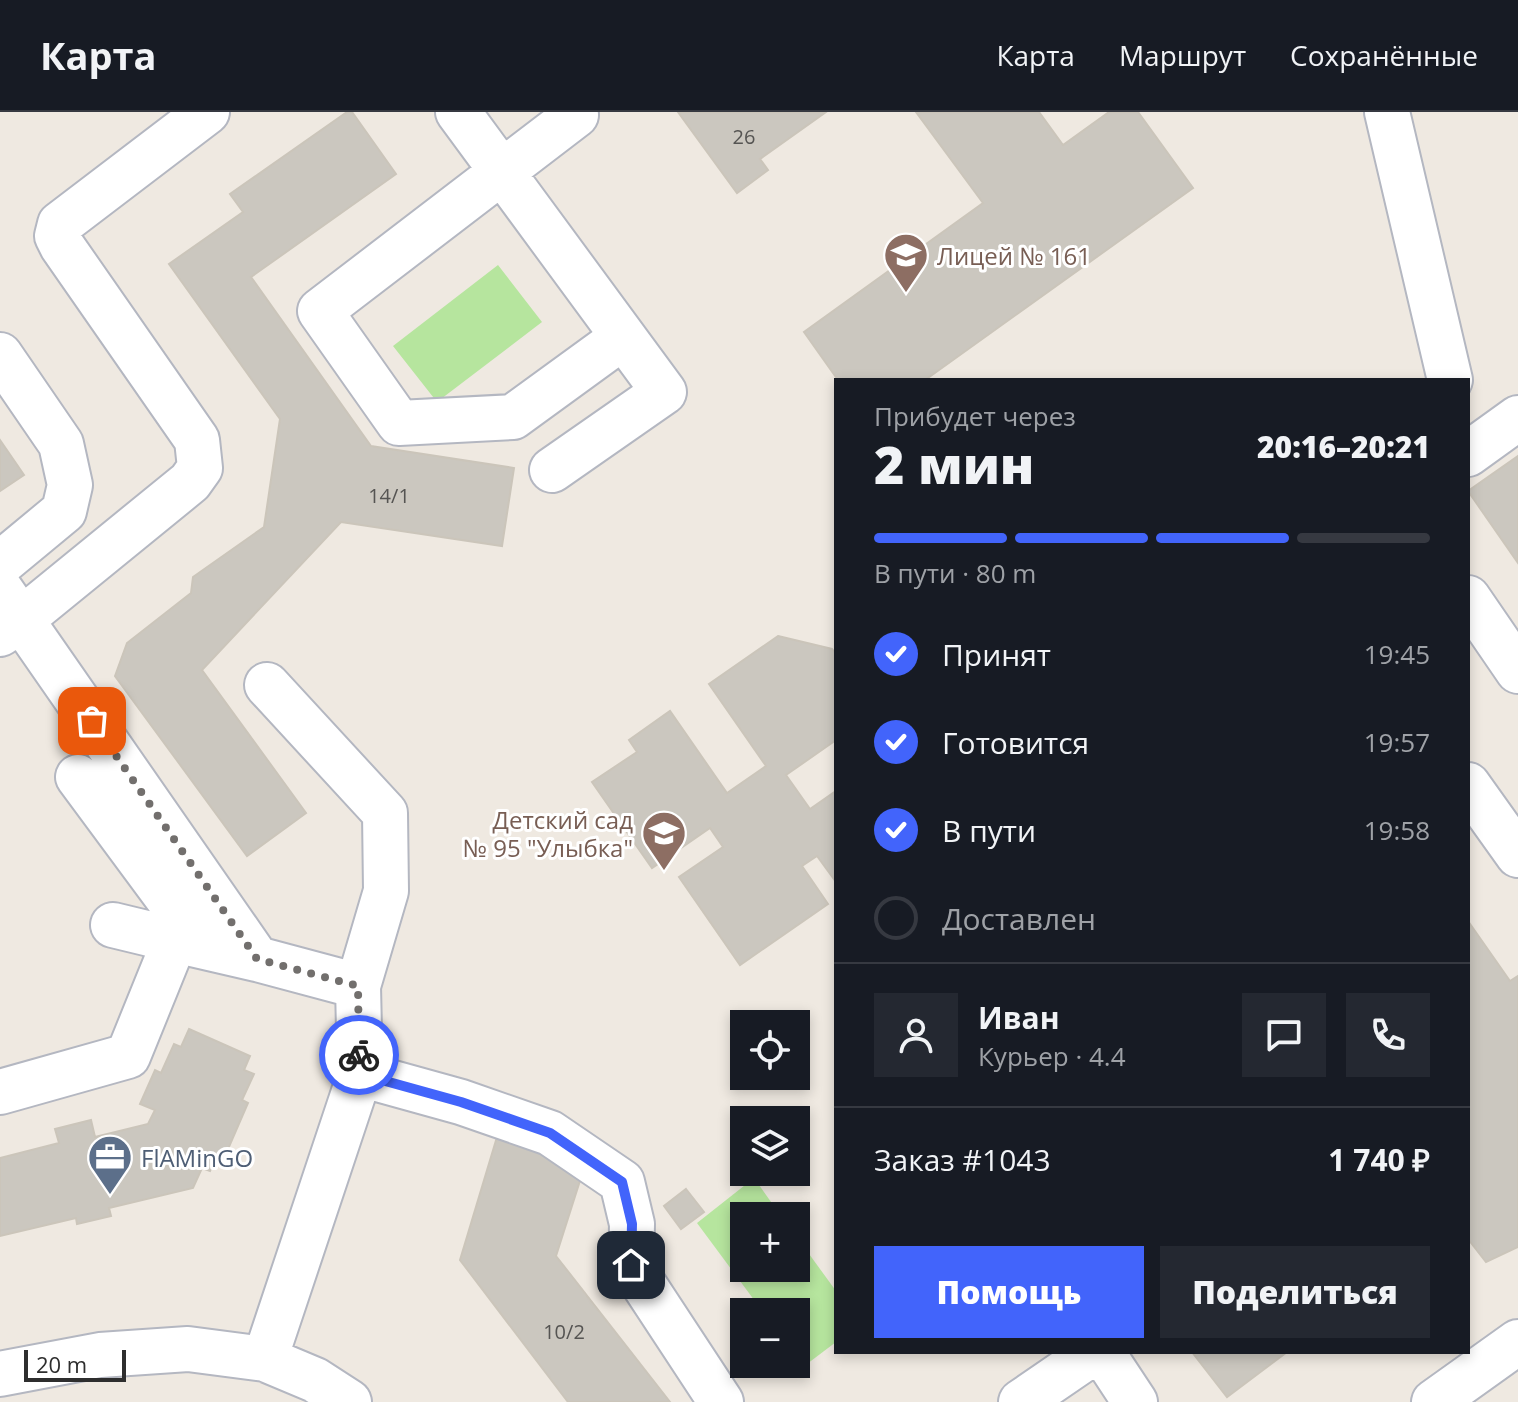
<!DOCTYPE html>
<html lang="ru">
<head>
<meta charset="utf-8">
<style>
  :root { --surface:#171b24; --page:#242831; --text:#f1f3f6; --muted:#9ea1a6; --line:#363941; --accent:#4264fb }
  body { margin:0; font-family:"Open Sans",sans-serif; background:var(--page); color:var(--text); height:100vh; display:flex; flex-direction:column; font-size:30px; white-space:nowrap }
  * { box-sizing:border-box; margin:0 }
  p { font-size:26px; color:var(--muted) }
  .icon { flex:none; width:44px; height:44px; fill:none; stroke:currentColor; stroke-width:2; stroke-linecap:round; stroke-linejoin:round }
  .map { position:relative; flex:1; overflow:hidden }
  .drawer { position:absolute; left:834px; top:266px; width:636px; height:976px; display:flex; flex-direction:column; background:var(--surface); border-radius:0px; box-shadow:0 4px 12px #0003 }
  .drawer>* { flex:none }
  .tools { position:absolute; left:730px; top:898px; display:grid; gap:16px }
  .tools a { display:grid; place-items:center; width:80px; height:80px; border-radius:0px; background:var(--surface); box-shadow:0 4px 12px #0003; font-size:40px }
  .scale { position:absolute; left:24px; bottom:20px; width:102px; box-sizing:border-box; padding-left:8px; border:4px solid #2e2e2e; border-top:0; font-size:22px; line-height:28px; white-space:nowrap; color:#2e2e2e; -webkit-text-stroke:6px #fff; paint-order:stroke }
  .pin { position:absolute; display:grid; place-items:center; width:68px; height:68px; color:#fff; margin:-34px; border-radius:16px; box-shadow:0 4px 12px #0006 }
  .courier { position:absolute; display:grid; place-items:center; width:80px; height:80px; margin:-40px; border:6px solid #4264fb; border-radius:50%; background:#fff; color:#222; box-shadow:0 2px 10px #0007 }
  .summary em { font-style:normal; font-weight:800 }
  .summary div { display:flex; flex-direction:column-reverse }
  .summary { display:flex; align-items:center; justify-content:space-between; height:136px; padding:0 40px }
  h1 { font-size:52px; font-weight:800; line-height:60px }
  .bar { display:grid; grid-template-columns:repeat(4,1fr); gap:12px 8px; align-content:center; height:96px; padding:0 40px }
  .bar i { height:10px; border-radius:6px; background:var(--line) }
  .bar .current { background:var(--accent) }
  .bar p { grid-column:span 4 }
  .line { display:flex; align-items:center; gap:20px; padding:0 40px; border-top:2px solid var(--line) }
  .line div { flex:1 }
  .round { display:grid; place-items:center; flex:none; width:84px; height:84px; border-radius:0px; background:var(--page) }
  ol { padding:0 40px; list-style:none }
  li { display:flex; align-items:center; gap:24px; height:88px }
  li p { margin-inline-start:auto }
  li .icon { padding:8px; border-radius:50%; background:var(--accent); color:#fff; stroke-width:4 }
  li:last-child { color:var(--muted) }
  li i { width:44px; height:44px; border:4px solid var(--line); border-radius:50% }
  .primary-button { display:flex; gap:16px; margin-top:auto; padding:16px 40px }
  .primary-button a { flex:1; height:92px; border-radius:0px; background:var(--accent); color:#fff; font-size:32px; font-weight:800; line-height:92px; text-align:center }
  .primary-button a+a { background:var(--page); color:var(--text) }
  header { display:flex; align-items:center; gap:48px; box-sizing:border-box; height:112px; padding:0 40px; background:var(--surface); border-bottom:2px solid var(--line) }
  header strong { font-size:38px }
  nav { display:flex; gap:44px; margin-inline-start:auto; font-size:28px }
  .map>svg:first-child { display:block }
</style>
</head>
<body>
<header>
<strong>Карта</strong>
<nav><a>Карта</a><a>Маршрут</a><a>Сохранённые</a></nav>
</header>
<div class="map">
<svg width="1518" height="1290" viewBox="0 0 1518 1290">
  <rect width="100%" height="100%" fill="#efe9e1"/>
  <!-- green -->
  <path fill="#b6e59e" d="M498,153L542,210L437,290L393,234Z
    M754,1066L781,1104H744V1156H796V1124L836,1179V1230L803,1255L796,1245V1200H763L697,1111Z"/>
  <!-- building -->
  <path fill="#cbc7bf" stroke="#cbc5ba" stroke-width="2" d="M347,0H352L396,62L251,165L371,334L514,356L502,434L341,410L202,558L306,701L247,744L115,564L127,531L191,481L193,465L264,415L280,307L169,152L243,100L230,82Z
    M678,0H826L760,47L768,58L737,81Z
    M916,0H1039L1063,33L1109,0H1138L1193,76L925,268H838L804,220L983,91Z
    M0,328L24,363L0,379Z
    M1518,344V451L1468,379Z
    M778,524L832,537L836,542V628L786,663L810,697L836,679V770L817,744L802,754L828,792L740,853L679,765L723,735L710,716L652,756L592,670L637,640L629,628L670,599L727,681L766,654L709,572Z
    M1468,809L1510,869L1518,864V1135L1486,1150L1468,1127Z
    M189,917L250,944L244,958L254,962L242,988L248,991L222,1051L215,1048L210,1059L202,1056L193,1076L109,1096L111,1104L77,1112L76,1106L0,1124V1046L59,1031L55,1017L91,1008L95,1025L148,1012L155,998L140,992L155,958L161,961L174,932L181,935Z
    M497,1025L584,1056L556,1144L670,1290H568L460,1148Z
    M686,1077L704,1100L681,1117L664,1094Z
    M1192,1240H1287L1227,1285Z"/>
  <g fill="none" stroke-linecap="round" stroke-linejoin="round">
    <!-- minor casing -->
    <g stroke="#b4b7c1" stroke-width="48">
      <path id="minor" d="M458,0L664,280L552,358
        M1387,0L1450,268
        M576,3L320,199L399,311L513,305L623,225
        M0,243L61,332L70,373L64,399L0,452
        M1468,342L1518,306
        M0,477L257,847L358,874
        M1468,486L1518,559
        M0,522L22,507L190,370L200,356L197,328L62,134L57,124L60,112L207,0
        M78,665L169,788L190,803L232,812
        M1468,673L1518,743
        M113,813L175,828
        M360,962L461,990L550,1021L622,1070L632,1112L631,1153L721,1290
        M0,980L128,944L175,828L257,847
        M1102,1240L1135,1290
        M265,1247L360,962L358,874L386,779L385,701L267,573
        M0,1262L100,1243L188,1237L265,1247L315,1268L349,1290
        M1021,1290L1094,1240
        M1434,1290L1518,1230"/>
    </g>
    <!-- minor -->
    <use href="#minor" stroke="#fff" stroke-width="44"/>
  </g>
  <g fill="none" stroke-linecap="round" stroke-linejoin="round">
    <!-- done -->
    <path stroke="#726f6d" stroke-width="8" stroke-dasharray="0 14.4" d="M92,609L257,847L358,874L359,943"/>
    <!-- route -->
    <path stroke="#4264fb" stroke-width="10" d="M359,943L360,962L461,990L550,1021L622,1070L632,1112L631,1153"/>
  </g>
  <!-- icons -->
  <defs>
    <g id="school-pin" transform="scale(2.3)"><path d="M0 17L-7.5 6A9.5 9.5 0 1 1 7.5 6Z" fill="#8d6e63" stroke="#fff"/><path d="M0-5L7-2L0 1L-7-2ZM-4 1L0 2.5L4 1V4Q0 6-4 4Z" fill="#fff"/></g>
    <g id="office-pin" transform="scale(2.3)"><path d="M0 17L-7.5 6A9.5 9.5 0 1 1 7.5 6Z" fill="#5c6f8a" stroke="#fff"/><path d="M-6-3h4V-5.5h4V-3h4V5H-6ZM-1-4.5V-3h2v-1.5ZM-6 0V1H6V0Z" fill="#fff"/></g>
  </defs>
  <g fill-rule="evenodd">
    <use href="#school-pin" x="906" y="143"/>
    <use href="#school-pin" x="664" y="721"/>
    <use href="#office-pin" x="110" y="1045"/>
  </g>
  <g text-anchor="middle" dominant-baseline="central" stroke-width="6" stroke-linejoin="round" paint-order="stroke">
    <!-- number labels -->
    <g font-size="20" fill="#555452">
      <text x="744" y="24">26</text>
      <text x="389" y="383">14/1</text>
      <text x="564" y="1219">10/2</text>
    </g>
    <!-- education labels -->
    <g font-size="24" fill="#785e54" stroke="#fff" text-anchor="start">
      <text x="937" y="143">Лицей № 161</text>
      <text x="633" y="707" text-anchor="end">Детский сад<tspan x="633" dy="28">№ 95 "Улыбка"</tspan></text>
    </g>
    <!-- service labels -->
    <g font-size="24" fill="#4e5e75" stroke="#fff" text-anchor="start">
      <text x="141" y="1045">FlAMinGO</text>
    </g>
  </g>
</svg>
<div class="tools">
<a><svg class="icon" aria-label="locate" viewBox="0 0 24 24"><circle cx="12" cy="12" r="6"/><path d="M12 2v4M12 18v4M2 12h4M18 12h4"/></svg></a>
<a><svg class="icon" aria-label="layers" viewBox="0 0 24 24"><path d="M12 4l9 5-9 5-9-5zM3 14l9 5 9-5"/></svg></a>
<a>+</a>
<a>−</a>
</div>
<div class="scale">20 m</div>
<div class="pin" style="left:92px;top:609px;background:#ea580c"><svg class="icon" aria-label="bag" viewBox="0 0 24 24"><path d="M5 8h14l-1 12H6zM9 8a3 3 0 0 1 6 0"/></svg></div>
<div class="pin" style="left:631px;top:1153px;background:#1f2937"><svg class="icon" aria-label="home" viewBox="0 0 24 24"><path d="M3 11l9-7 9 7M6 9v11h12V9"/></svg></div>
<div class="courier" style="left:359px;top:943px"><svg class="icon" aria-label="bike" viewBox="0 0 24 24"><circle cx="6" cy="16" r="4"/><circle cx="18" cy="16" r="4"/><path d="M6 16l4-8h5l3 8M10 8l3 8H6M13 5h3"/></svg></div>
<section class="drawer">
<div class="summary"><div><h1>2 мин</h1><p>Прибудет через</p></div><em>20:16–20:21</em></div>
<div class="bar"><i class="current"></i><i class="current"></i><i class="current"></i><i></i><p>В пути · 80 m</p></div>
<ol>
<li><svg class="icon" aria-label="check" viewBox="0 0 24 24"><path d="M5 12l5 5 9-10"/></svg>Принят<p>19:45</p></li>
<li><svg class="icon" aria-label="check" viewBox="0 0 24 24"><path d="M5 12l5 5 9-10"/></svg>Готовится<p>19:57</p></li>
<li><svg class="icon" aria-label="check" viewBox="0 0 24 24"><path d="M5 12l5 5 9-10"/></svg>В пути<p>19:58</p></li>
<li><i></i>Доставлен</li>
</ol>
<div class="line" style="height:144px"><a class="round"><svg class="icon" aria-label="person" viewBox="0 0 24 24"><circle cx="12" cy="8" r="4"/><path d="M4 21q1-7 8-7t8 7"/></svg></a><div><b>Иван</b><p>Курьер · 4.4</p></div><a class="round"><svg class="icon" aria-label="chat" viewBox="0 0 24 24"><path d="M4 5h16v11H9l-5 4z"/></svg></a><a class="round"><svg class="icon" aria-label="phone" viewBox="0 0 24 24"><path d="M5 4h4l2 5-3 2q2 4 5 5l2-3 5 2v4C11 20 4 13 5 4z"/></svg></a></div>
<div class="line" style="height:104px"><div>Заказ #1043</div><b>1 740 ₽</b></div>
<div class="primary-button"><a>Помощь</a><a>Поделиться</a></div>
</section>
</div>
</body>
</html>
